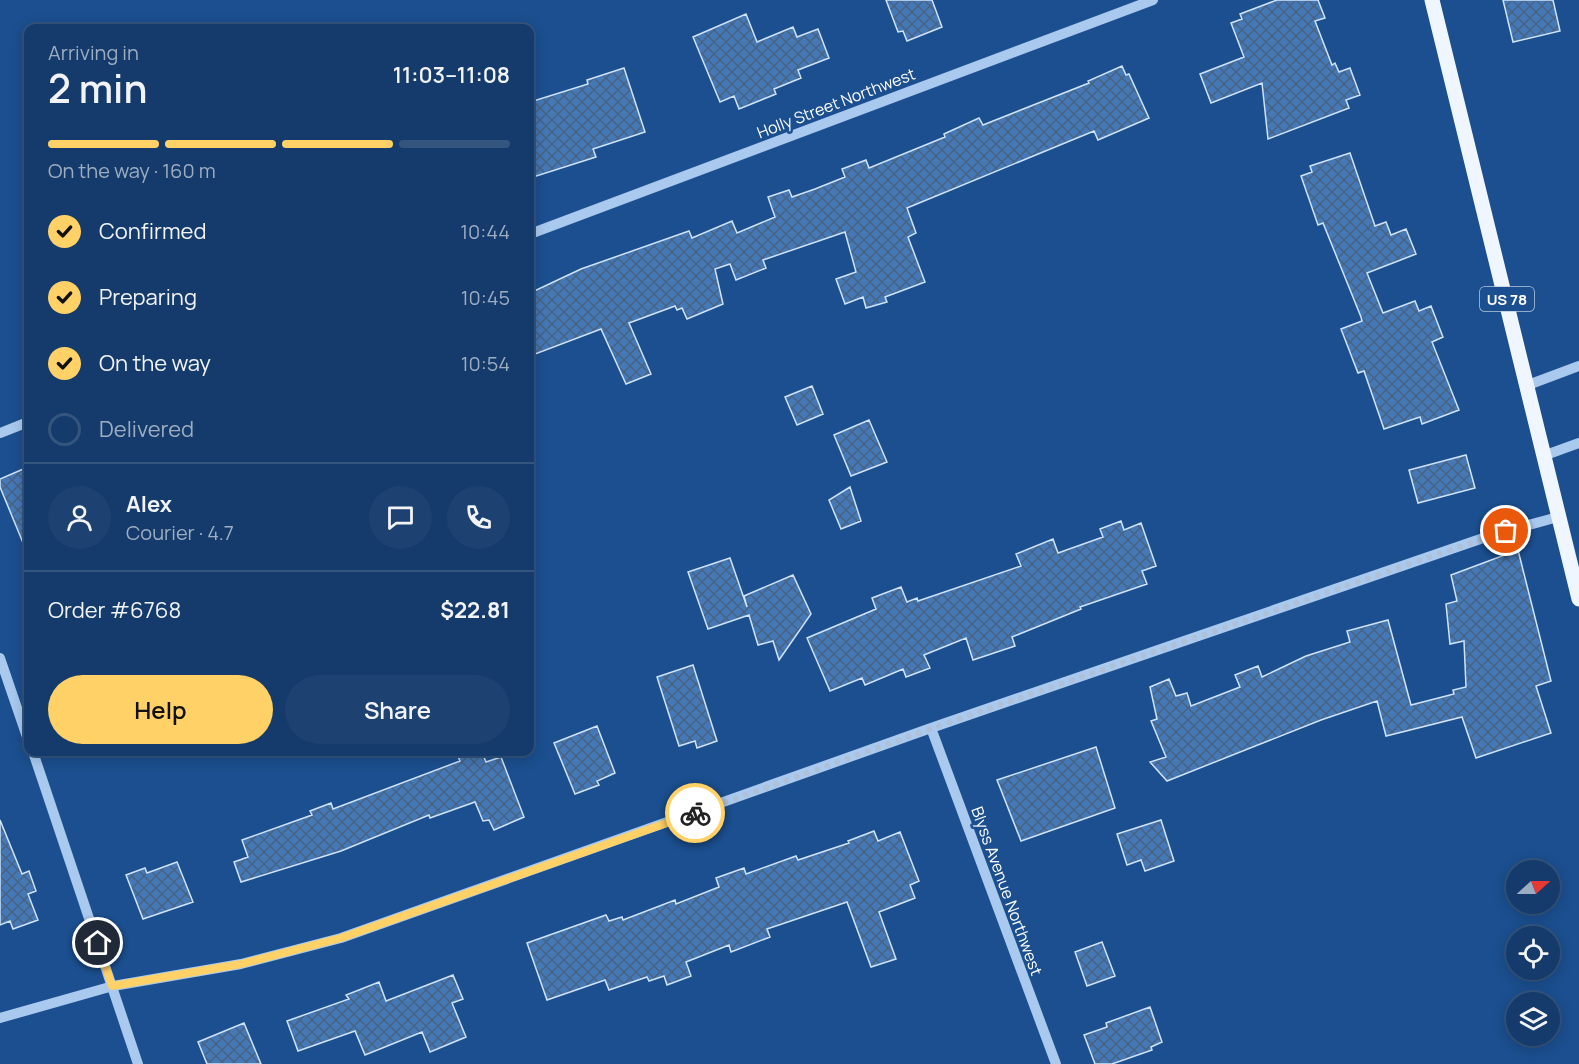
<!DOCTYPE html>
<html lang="en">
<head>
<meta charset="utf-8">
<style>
  :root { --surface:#143b6b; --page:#1d4271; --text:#f1f3f6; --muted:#9dadc1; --line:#33557e; --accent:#ffd166 }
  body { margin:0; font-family:Manrope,sans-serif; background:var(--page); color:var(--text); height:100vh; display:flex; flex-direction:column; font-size:22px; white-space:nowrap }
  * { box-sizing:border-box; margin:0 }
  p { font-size:20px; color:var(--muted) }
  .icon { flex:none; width:33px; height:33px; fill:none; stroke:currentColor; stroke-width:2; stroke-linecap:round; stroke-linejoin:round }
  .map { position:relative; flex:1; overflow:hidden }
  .details { position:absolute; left:24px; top:24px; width:510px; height:732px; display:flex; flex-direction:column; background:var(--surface); border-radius:12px; box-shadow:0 3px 15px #0003,0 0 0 2px var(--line) }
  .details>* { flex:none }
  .needle { width:39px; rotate:69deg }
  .buttons { position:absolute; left:1506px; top:860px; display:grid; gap:12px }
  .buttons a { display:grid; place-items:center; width:54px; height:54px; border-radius:50%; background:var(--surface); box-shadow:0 3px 15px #0003,0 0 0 2px var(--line); font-size:30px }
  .pin { position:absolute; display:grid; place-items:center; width:51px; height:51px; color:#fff; margin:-26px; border:3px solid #fff; border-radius:50%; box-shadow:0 2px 6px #0007 }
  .courier { position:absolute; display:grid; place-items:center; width:60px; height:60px; margin:-30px; border:4px solid #ffd166; border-radius:50%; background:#fff; color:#222; box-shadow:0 2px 8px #0007 }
  .head em { font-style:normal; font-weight:600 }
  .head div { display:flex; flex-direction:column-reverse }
  .head { display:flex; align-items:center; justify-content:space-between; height:102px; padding:0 24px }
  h1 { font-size:39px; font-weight:600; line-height:45px }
  .bar { display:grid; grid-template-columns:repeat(4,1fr); gap:9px 6px; align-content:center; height:72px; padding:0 24px }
  .bar i { height:8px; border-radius:4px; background:var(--line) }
  .bar .on { background:var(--accent) }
  .bar p { grid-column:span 4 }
  .line { display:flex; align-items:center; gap:15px; padding:0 24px; border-top:2px solid var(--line) }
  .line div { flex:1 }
  .round { display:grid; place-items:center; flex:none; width:63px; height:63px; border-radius:32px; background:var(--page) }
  ol { padding:0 24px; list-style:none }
  li { display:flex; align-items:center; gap:18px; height:66px }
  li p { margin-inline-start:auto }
  li .icon { padding:6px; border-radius:50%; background:var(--accent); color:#111; stroke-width:4 }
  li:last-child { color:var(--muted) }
  li i { width:33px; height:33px; border:3px solid var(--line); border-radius:50% }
  .primary-button { display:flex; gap:12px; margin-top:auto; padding:12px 24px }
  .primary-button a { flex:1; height:69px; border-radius:36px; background:var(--accent); color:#111; font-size:24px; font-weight:600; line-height:69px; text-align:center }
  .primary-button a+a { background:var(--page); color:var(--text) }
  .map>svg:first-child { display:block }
</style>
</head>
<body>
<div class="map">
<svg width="1579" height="1064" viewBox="0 0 1579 1064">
  <defs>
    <pattern id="building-cross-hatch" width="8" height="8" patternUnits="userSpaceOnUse" patternTransform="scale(1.5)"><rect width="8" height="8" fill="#4478b7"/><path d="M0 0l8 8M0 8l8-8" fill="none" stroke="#486282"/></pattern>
  </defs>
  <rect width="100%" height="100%" fill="#1b4f8f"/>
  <!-- building -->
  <path fill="url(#building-cross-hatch)" stroke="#cfe3fa" stroke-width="1.5" d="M886,0H932L942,27L907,41L903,31L898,32Z
    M1277,0H1318L1325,18L1315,21L1332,65L1335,63L1339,72L1350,68L1360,95L1346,100L1349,108L1268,139L1262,83L1211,103L1200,74L1244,57L1231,23L1242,19L1240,14Z
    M1503,0H1553L1560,31L1513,42Z
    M746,14L757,42L793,27L797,37L818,29L829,58L798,70L801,78L774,89L776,94L739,109L734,96L720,102L693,37Z
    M1122,66L1126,75L1129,74L1149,118L1098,140L1094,131L907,208L916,233L908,237L925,282L885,297L887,302L866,308L863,297L845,304L836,279L856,272L845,232L763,260L766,268L736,280L730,264L715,269L723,304L687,319L682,308L677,310L675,306L629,323L651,374L626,384L601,329L530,356V293L581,269L689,231L692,238L732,221L737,233L775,217L768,197L789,190L792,197L815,189L845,177L842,169L866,160L869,168L945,137L944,134L979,118L983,125L1089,83L1088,81Z
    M624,68L645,132L593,149L596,157L530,178V102L588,84L587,80Z
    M1350,153L1375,226L1386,222L1391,235L1406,229L1416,254L1367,273L1383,313L1415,301L1419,311L1431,306L1443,337L1432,342L1459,410L1422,424L1420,417L1384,429L1364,371L1358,373L1341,329L1362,321L1361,317L1323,223L1318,225L1301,176L1312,172L1310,166Z
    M812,386L823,414L797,425L785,397Z
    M869,420L887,462L851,476L834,435Z
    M1466,455L1475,488L1418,503L1409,470Z
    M28,467V555L0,487V479Z
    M850,487L861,521L841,529L829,500Z
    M1121,521L1124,530L1141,523L1156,566L1142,571L1147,584L1080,607L1081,609L1012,637L1015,646L973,660L966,638L924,655L930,668L906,677L903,669L865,685L862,678L830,691L807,638L876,609L872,598L901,587L907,602L917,598L918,601L1021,566L1016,554L1053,539L1058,553L1103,537L1100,529Z
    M1518,550L1551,681L1536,686L1551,733L1476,758L1462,717L1386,736L1377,701L1321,720L1167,781L1150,762L1166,757L1151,721L1157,719L1150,687L1169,679L1176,696L1187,693L1191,706L1240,687L1235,675L1258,666L1262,677L1306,656L1350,642L1347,631L1388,620L1411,705L1454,694L1453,690L1466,687L1464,641L1450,644L1446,604L1457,601L1451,575Z
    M730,558L747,607L744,596L793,575L811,614L779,660L773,641L758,645L749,615L708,629L688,572Z
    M693,665L717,741L697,748L695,741L679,746L657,677Z
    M597,726L615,773L597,781L599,785L575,794L554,743Z
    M1096,747L1115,808L1021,841L997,780Z
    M456,752H482L486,762L501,757L524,817L494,830L489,820L483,821L475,802L430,818L429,815L341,851L241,882L234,862L248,857L242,840L312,815L310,811L331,803L333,809L460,761Z
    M0,820L22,874L29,871L36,891L28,894L38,920L13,929L10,921L0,925Z
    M1161,820L1174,861L1145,871L1141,860L1127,865L1117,834Z
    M874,831L878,841L900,832L919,881L910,885L915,898L879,912L896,959L871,967L847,902L767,929L770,937L731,952L729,945L686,962L691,976L667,985L664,976L649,981L647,977L609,990L605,980L547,1000L527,943L606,915L609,921L622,917L623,920L675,900L676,904L719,887L716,878L744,868L746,874L796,856L798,860L849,843L848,841Z
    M177,862L193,902L143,919L126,875L145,868L147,873Z
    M1102,942L1115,976L1087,986L1075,952Z
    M453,975L463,999L452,1003L466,1037L430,1052L422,1032L365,1055L355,1031L298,1051L287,1021L349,999L346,995L379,982L386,1001Z
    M1150,1007L1162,1042L1151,1047L1152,1050L1112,1064H1095L1084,1035L1107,1027L1106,1023Z
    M244,1023L261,1064H207L198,1042Z"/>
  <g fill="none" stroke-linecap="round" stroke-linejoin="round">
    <!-- minor -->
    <path stroke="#a9c9ee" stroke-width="10" d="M530,234L1153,0
      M1528,385L1579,366
      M0,433L28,422
      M1543,456L1579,443
      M0,658L28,740
      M931,728L1056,1064
      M33,752L138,1064
      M0,1018L113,986L241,964L341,938L931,728L1492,535L1558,517"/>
    <!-- major -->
    <path stroke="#f0f6ff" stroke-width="15" d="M1432,0L1579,599"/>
  </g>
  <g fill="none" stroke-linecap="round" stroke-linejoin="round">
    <!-- done -->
    <path stroke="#afc1d8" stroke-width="6" stroke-dasharray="0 10.8" d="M695,813L953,721L1506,531"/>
    <!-- route -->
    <path stroke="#ffd166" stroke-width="8" d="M98,943L112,986L241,964L341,938L695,813"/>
  </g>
  <g text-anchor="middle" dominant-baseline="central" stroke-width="5" stroke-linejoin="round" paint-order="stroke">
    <!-- shield labels -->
    <rect fill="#1b4f8f" stroke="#bbcadd" stroke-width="1.5" x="1480" y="287" width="54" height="24" rx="4.5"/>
    <g font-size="15" font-weight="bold" fill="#fff">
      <text x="1507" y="299">US 78</text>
    </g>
    <!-- street labels -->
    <g font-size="16" fill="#fff" stroke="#1b4f8f">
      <text transform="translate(836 103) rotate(-21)">Holly Street Northwest</text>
      <text transform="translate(1007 891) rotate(70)">Blyss Avenue Northwest</text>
    </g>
  </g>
</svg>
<div class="buttons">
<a><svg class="needle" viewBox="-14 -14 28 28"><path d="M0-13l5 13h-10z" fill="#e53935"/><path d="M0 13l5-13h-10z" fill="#9dadc1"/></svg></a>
<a><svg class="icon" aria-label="locate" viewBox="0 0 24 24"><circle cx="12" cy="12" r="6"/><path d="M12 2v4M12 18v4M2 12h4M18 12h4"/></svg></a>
<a><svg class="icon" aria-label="layers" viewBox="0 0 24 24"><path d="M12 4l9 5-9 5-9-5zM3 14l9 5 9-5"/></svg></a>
</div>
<div class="pin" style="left:1506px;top:531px;background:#ea580c"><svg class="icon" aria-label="bag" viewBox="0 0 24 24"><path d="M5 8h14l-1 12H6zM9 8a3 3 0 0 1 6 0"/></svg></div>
<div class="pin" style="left:98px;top:943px;background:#1f2937"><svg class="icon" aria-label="home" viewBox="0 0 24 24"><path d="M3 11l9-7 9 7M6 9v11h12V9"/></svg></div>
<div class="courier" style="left:695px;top:813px"><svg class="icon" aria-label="bike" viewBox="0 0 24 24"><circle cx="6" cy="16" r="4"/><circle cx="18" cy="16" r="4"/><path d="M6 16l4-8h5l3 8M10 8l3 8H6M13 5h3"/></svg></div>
<section class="details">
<div class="head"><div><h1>2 min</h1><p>Arriving in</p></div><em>11:03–11:08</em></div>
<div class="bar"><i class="on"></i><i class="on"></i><i class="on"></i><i></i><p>On the way · 160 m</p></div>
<ol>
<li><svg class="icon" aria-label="check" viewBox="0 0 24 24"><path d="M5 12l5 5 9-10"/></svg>Confirmed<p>10:44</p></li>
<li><svg class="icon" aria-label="check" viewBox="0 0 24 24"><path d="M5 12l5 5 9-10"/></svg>Preparing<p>10:45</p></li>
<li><svg class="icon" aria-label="check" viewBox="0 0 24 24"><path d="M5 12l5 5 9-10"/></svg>On the way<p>10:54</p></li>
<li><i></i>Delivered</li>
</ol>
<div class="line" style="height:108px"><a class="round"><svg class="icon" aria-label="person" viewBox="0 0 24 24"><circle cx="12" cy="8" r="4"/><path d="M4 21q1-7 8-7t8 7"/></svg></a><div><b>Alex</b><p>Courier · 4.7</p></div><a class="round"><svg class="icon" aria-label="chat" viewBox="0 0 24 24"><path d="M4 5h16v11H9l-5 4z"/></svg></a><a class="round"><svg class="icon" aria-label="phone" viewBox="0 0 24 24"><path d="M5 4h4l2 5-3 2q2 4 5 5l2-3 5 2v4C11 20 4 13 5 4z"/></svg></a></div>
<div class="line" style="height:78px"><div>Order #6768</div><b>$22.81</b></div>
<div class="primary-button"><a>Help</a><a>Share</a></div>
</section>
</div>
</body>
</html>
